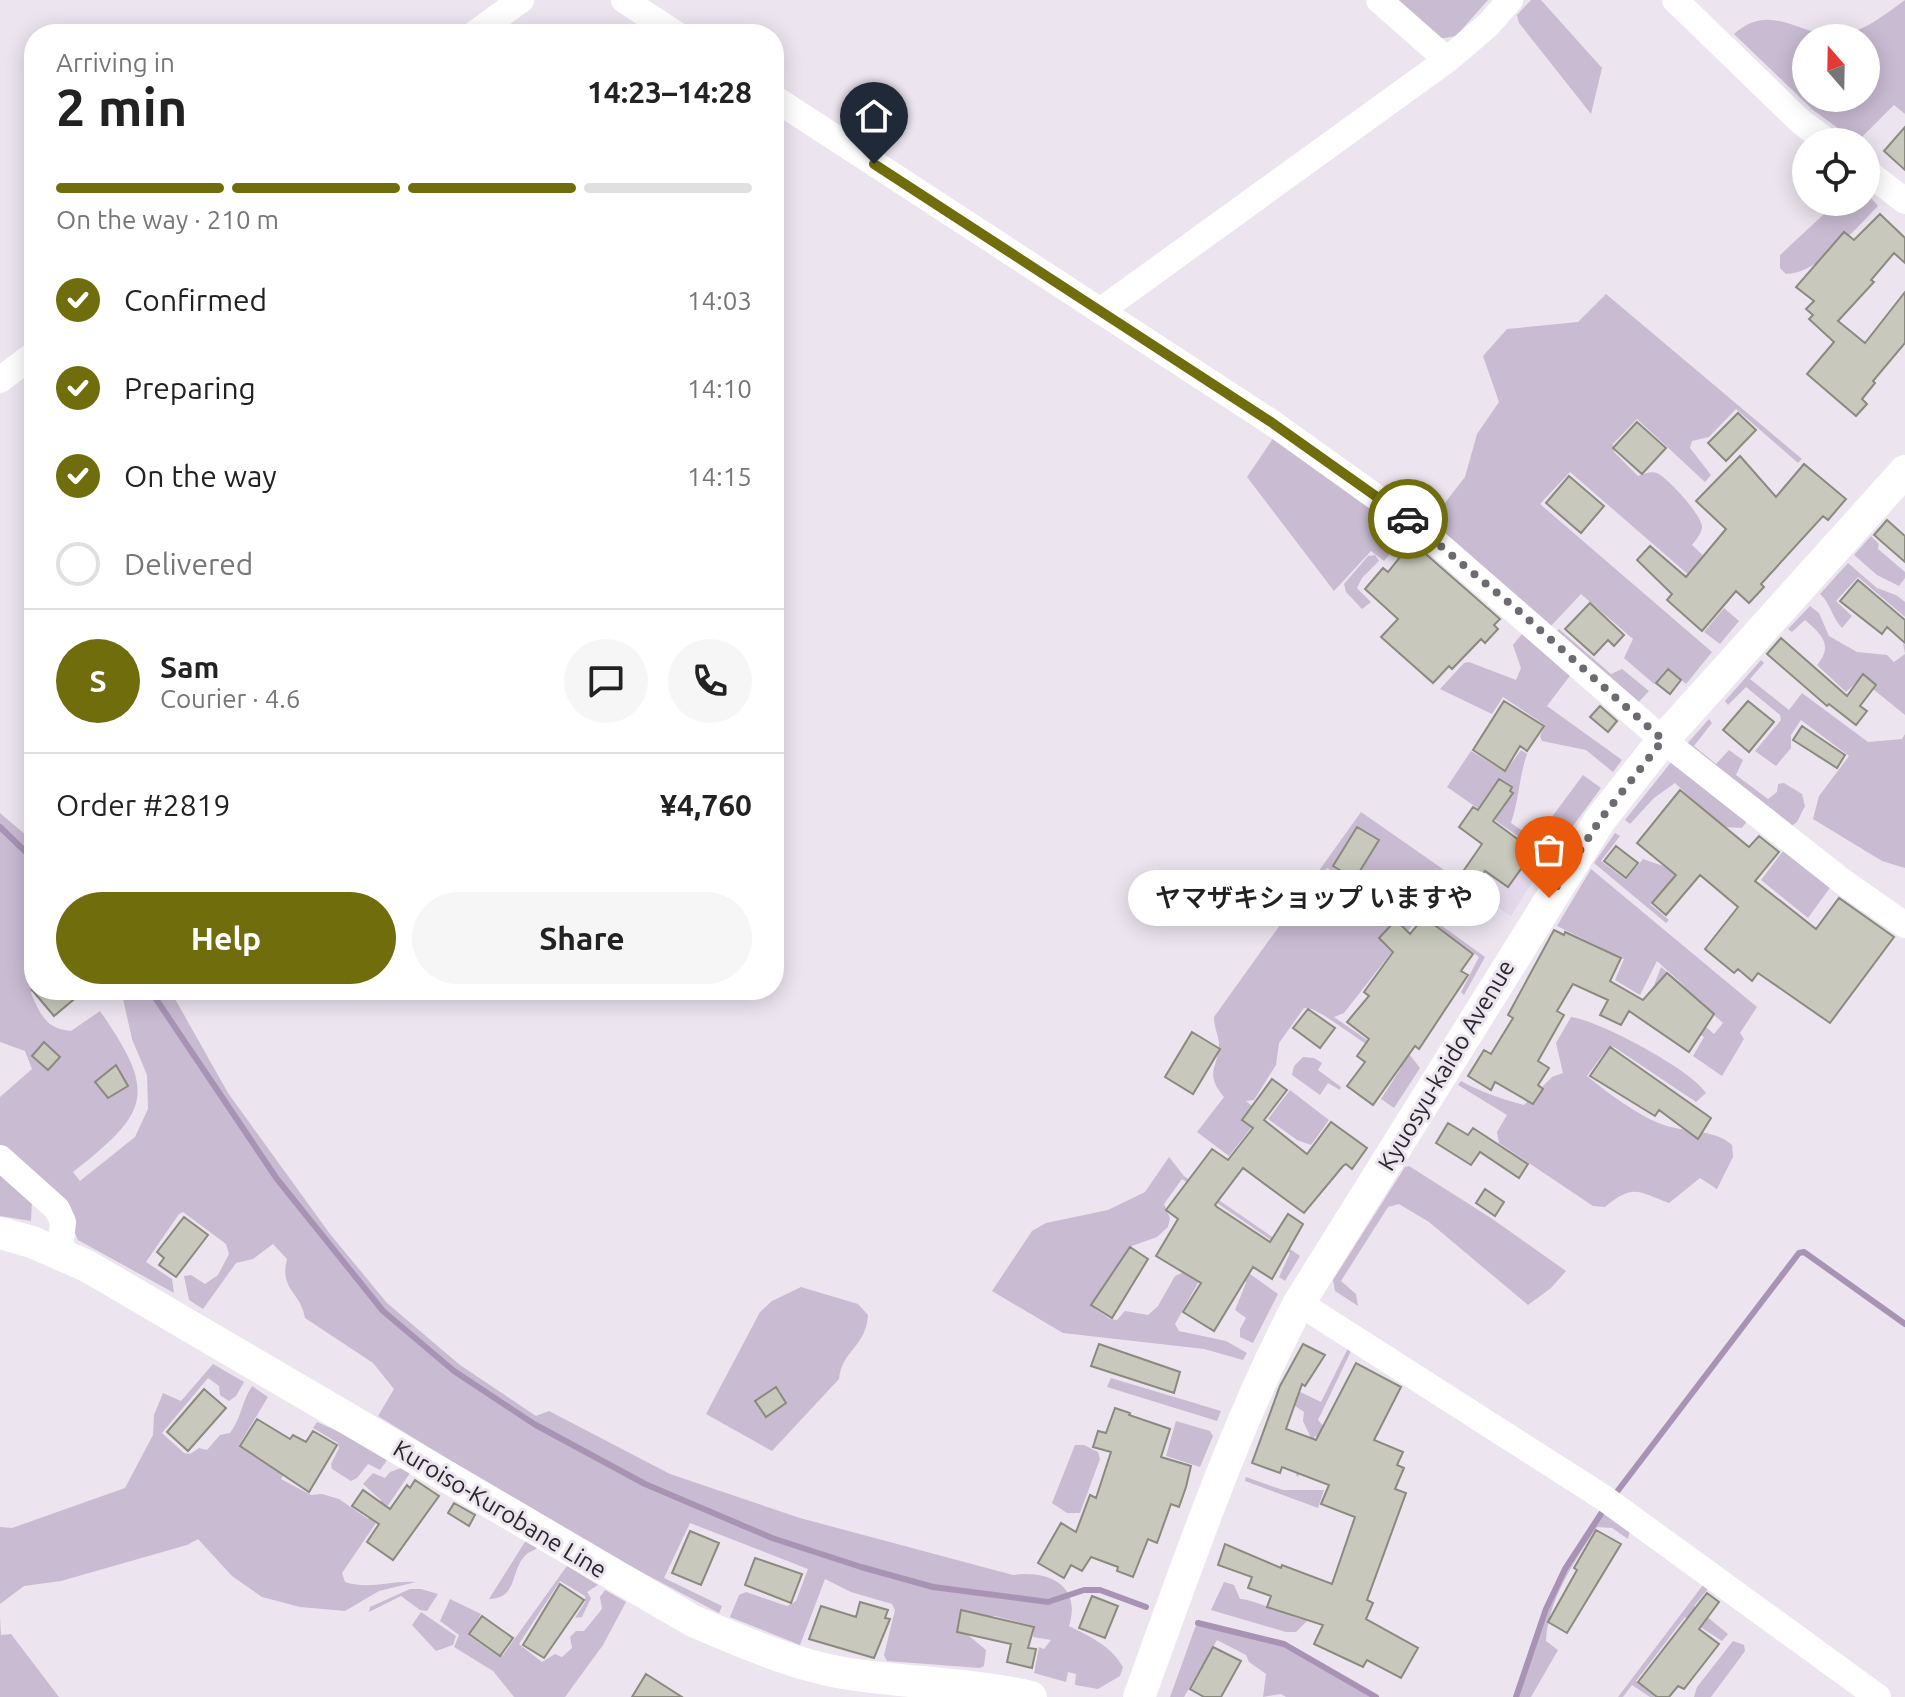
<!DOCTYPE html>
<html lang="en">
<head>
<meta charset="utf-8">
<style>
  :root { --surface:#fff; --page:#f6f6f6; --text:#222; --muted:#767676; --line:#e0e0e0; --accent:#706d0c }
  body { margin:0; font-family:Ubuntu,"Noto Sans JP",sans-serif; background:var(--page); color:var(--text); height:100vh; display:flex; flex-direction:column; font-size:30px; white-space:nowrap }
  * { box-sizing:border-box; margin:0 }
  p { font-size:26px; color:var(--muted) }
  .icon { flex:none; width:44px; height:44px; fill:none; stroke:currentColor; stroke-width:2; stroke-linecap:round; stroke-linejoin:round }
  .map { position:relative; flex:1; overflow:hidden }
  .sheet { position:absolute; left:24px; top:24px; width:760px; height:976px; display:flex; flex-direction:column; background:var(--surface); border-radius:32px; box-shadow:0 4px 20px #0003 }
  .sheet>* { flex:none }
  .needle { width:52px; rotate:340deg }
  .buttons { position:absolute; left:1792px; top:24px; display:grid; gap:16px }
  .buttons a { display:grid; place-items:center; width:88px; height:88px; border-radius:50%; background:var(--surface); box-shadow:0 4px 20px #0003; font-size:40px }
  .pin { position:absolute; display:grid; place-items:center; width:68px; height:68px; color:#fff; margin:-82px -34px; border-radius:50% 50% 50% 0; rotate:-45deg; box-shadow:0 0 8px #0007 }
  .pin .icon { rotate:45deg }
  .courier { position:absolute; display:grid; place-items:center; width:80px; height:80px; margin:-40px; border:6px solid #706d0c; border-radius:50%; background:#fff; color:#222; box-shadow:0 2px 10px #0007 }
  .bubble { position:absolute; height:56px; border-radius:28px; background:var(--surface); box-shadow:0 4px 20px #0003; font-size:26px; font-weight:600; line-height:56px; text-align:center }
  .headline em { font-style:normal; font-weight:600 }
  .headline div { display:flex; flex-direction:column-reverse }
  .headline { display:flex; align-items:center; justify-content:space-between; height:136px; padding:0 32px }
  h1 { font-size:52px; font-weight:600; line-height:60px }
  .bar { display:grid; grid-template-columns:repeat(4,1fr); gap:12px 8px; align-content:center; height:96px; padding:0 32px }
  .bar i { height:10px; border-radius:6px; background:var(--line) }
  .bar .on { background:var(--accent) }
  .bar p { grid-column:span 4 }
  .line { display:flex; align-items:center; gap:20px; padding:0 32px; border-top:2px solid var(--line) }
  .line div { flex:1 }
  .round { display:grid; place-items:center; flex:none; width:84px; height:84px; border-radius:42px; background:var(--page) }
  ol { padding:0 32px; list-style:none }
  li { display:flex; align-items:center; gap:24px; height:88px }
  li p { margin-inline-start:auto }
  li .icon { padding:8px; border-radius:50%; background:var(--accent); color:#fff; stroke-width:4 }
  li:last-child { color:var(--muted) }
  li i { width:44px; height:44px; border:4px solid var(--line); border-radius:50% }
  .cta { display:flex; gap:16px; margin-top:auto; padding:16px 32px }
  .cta a { flex:1; height:92px; border-radius:48px; background:var(--accent); color:#fff; font-size:32px; font-weight:600; line-height:92px; text-align:center }
  .cta a+a { background:var(--page); color:var(--text) }
  .map>svg:first-child { display:block }
</style>
</head>
<body>
<div class="map">
<svg width="1905" height="1697" viewBox="0 0 1905 1697">
  <rect width="100%" height="100%" fill="#ece5f0"/>
  <!-- built -->
  <path fill="#e4d9ec" d="M1515,835L1548,857L1511,916L1475,892Z"/>
  <!-- green -->
  <path fill="#c9bbd2" fill-rule="evenodd" d="M1393,0H1488L1456,36L1438,39Z
    M1531,0H1541L1602,68L1591,114L1519,23L1517,15Z
    M1905,0V114L1894,105L1857,142L1813,110L1734,34C1772,0 1801,38 1840,35C1862,33 1887,13 1905,0ZM1806,38H1866V98H1806Z
    M1866,192L1878,206C1856,228 1818,274 1786,274L1780,268V255L1837,202H1866Z
    M1606,294L1802,459L1798,463L1736,409L1709,437L1692,441L1690,448L1711,475L1705,482L1637,419L1613,444L1614,452L1638,476C1644,474 1650,471 1657,473C1667,477 1704,517 1702,528C1701,534 1695,541 1692,545L1713,565L1698,583L1570,472L1540,504L1712,652L1686,684L1667,668L1654,684L1624,658L1633,639L1581,594L1551,626L1434,526V517L1465,477L1477,434L1499,402L1483,356L1507,329L1578,322Z
    M1274,437L1407,533L1384,561L1371,551L1334,591L1247,477Z
    M1871,536L1879,544L1878,549L1905,572V578L1899,586L1877,575L1854,555Z
    M1375,555L1379,561L1362,578L1357,588L1371,602L1362,609L1346,592L1344,584L1368,556Z
    M1848,563L1877,588L1896,595L1905,602V617L1858,577L1836,601L1852,616L1842,628C1831,616 1831,604 1820,594Z
    M1810,606L1819,613L1829,636L1857,652L1887,655L1894,662L1905,654L1903,643L1905,645V715L1873,689L1876,684L1864,675L1846,692L1817,665C1834,645 1821,634 1805,620L1792,632L1788,629Z
    M1724,608L1739,621L1720,644L1704,632Z
    M1526,629L1572,673L1547,706L1622,760L1613,772L1586,750L1542,741L1540,736L1545,725L1503,697L1492,714L1440,689L1464,663L1469,662L1516,680L1521,668L1513,645Z
    M1559,629L1611,674L1622,669L1649,691L1637,704L1556,632Z
    M1761,660L1764,663L1750,679L1789,710L1802,693L1868,742L1902,739L1905,734V868L1882,861L1813,819L1819,796L1849,756L1801,720L1791,735V748L1776,766L1755,751L1781,720L1780,715L1746,687L1728,705L1725,701Z
    M1709,719L1712,723L1694,746L1716,764L1729,750L1743,760L1736,775L1768,799L1777,792L1778,784L1784,783L1802,794L1805,806L1797,822L1788,829L1686,745Z
    M1521,750L1527,754C1519,777 1519,800 1511,823L1552,852L1548,857L1447,787L1471,751L1505,772Z
    M1672,761L1747,821L1742,828L1722,827L1675,783L1654,798L1630,824L1625,820Z
    M1583,775L1601,788L1561,842L1543,829Z
    M1361,812L1460,881L1463,894L1456,910L1438,923L1485,957L1464,995L1461,992L1479,957L1436,925L1437,923L1425,915L1419,917L1344,1013L1334,1017L1373,1044L1409,1054L1420,1068L1394,1108L1381,1099L1401,1068L1325,1016L1312,1009L1304,1008L1279,1043L1276,1065L1254,1100L1246,1101L1262,1114L1229,1156L1197,1132L1224,1097C1203,1072 1219,1068 1219,1043C1218,1034 1214,1027 1214,1017ZM1378,840L1355,879L1334,867L1333,866ZM1327,868L1354,885L1335,915L1305,902Z
    M0,813L34,842V931L26,938C25,957 42,970 31,993C40,1014 46,1029 71,1031L100,1011C158,1094 149,1112 73,1172L80,1181L135,1137L148,1109L147,1075L132,1039L121,990H170L228,1093L330,1234L387,1303L460,1365L536,1416L549,1411L670,1474L800,1518L1013,1575C1048,1570 1082,1585 1069,1626C1091,1637 1110,1645 1123,1667L1120,1676L1098,1689L1075,1685L1076,1674L1068,1672L1066,1682L1034,1673L1039,1647L1044,1649L1051,1640L1033,1637L1034,1626L995,1616L965,1617L962,1630L986,1650L984,1666L980,1668L887,1661L884,1655L895,1610L892,1604L851,1592L825,1579L800,1645L730,1617L739,1595L746,1592L787,1606L796,1601L808,1569L690,1523L664,1578L722,1606L719,1613L573,1536L378,1416L394,1389L373,1363L305,1318C301,1292 279,1290 287,1259L273,1244L253,1259L236,1263L203,1309L189,1300L184,1276L191,1275L205,1284L218,1275L229,1254L226,1244L183,1212L179,1214L146,1262L172,1279L174,1293L78,1240L59,1197L0,1145V1097L32,1069L25,1051L0,1042Z
    M1615,833L1620,836L1601,861L1626,880L1643,859L1666,867L1675,859L1684,867L1650,904L1669,920L1666,923L1594,863Z
    M1783,851L1832,885L1808,918L1761,880Z
    M1591,869L1757,1007L1740,1033L1744,1039L1722,1076L1693,1056L1704,1037L1662,1009L1651,993L1661,967L1688,989L1657,961L1640,995L1615,980L1624,959L1557,926ZM1667,973L1723,1023L1714,1034L1657,984Z
    M1571,1017C1598,1020 1692,1070 1706,1093L1696,1102L1614,1047L1607,1049L1587,1076C1605,1091 1639,1116 1661,1124C1684,1133 1713,1128 1732,1145L1733,1157L1717,1189L1700,1178L1669,1203C1637,1191 1633,1184 1605,1207L1593,1206L1499,1143L1497,1132L1507,1115L1458,1085L1461,1081C1481,1092 1502,1099 1524,1105L1552,1077L1563,1073L1556,1043Z
    M1303,1057L1314,1058L1322,1063L1318,1070L1341,1087L1340,1090L1328,1083L1320,1095L1292,1075L1294,1066Z
    M1290,1090L1329,1120L1311,1145L1297,1140L1268,1119Z
    M1169,1157L1184,1176L1300,1256L1285,1281L1279,1277L1290,1253L1182,1179L1164,1204L1170,1218L1168,1227L1157,1237L1132,1246L1096,1301L1095,1309L1110,1319L1117,1320L1125,1311L1148,1315L1158,1306L1175,1276L1187,1271L1204,1241L1278,1294L1253,1343L1240,1337V1329L1246,1318L1235,1310L1246,1283L1244,1277L1205,1279L1198,1283L1175,1324L1179,1331L1226,1341L1247,1353L1243,1360L1204,1349L1063,1333L992,1291L1032,1231L1046,1223L1108,1210L1145,1192Z
    M1409,1166L1491,1218L1566,1271L1551,1288L1528,1305L1429,1222L1399,1204L1388,1207L1341,1281L1356,1294L1358,1306L1335,1291L1333,1280L1405,1167Z
    M0,1168L32,1201L31,1221L0,1216Z
    M801,1287L858,1304L868,1315C866,1347 842,1350 839,1379L772,1451L706,1414L760,1312L772,1301Z
    M1349,1346L1352,1349L1318,1420L1334,1438L1365,1457L1315,1436L1298,1477L1296,1475L1310,1436L1303,1421L1304,1412L1276,1393L1278,1388L1287,1393L1290,1387L1321,1402Z
    M213,1364L244,1382L236,1396L229,1401L220,1395L219,1386L208,1378L162,1433L184,1453L190,1454L199,1448L207,1450L220,1435L230,1433C242,1417 241,1403 252,1386L268,1397L239,1445L267,1463L294,1455L281,1479L311,1495L322,1494L339,1499L368,1519L381,1500L363,1484L373,1473L385,1478L390,1472L401,1468L410,1473L342,1573L345,1582C368,1590 392,1580 416,1582L379,1591L345,1611L300,1607L262,1597L232,1576L198,1539L187,1545L61,1581L24,1586L0,1604V1527L12,1528L125,1488L153,1435L154,1415L163,1393L181,1401Z
    M1111,1378L1221,1411L1217,1421L1107,1387Z
    M1176,1421L1210,1431L1213,1436L1200,1467L1166,1456Z
    M317,1422L351,1437L387,1460L380,1470L368,1464L357,1478L351,1481L332,1469L331,1464L339,1448L338,1443L313,1428Z
    M1075,1445H1084L1098,1452L1100,1459L1080,1513H1067L1052,1503Z
    M1246,1477L1283,1490H1324L1318,1508L1245,1481Z
    M1606,1509L1631,1526L1628,1539L1612,1528L1597,1527C1575,1561 1548,1599 1546,1641L1558,1650L1531,1697H1518L1550,1607L1567,1569Z
    M526,1540L538,1547C535,1550 531,1551 528,1553C509,1568 520,1598 489,1599Z
    M567,1566L598,1585L587,1592L591,1598L582,1617L575,1618L585,1602V1596L560,1581L519,1644L542,1662L555,1654L562,1657L572,1648L570,1637L576,1631H584L602,1609L600,1597L605,1590L626,1602L603,1645L565,1697H514L493,1671L454,1647L459,1635L440,1621L450,1599L481,1614L468,1635L498,1656L503,1655Z
    M1706,1581L1711,1585L1694,1606L1728,1634L1722,1641L1685,1617L1636,1681L1655,1697H1650L1632,1685L1623,1697H1618Z
    M1224,1582L1234,1585L1240,1599C1250,1598 1292,1617 1307,1621L1296,1632H1286L1211,1610Z
    M410,1589H421L438,1594L427,1611L420,1610L401,1596L369,1612L370,1607Z
    M421,1612L456,1636L453,1645L436,1651L412,1625Z
    M0,1617L1,1635L11,1634L59,1697H0Z
    M1196,1625L1282,1645L1371,1697H1286L1281,1694L1263,1697L1266,1674L1249,1662L1246,1655L1217,1640L1184,1697H1170Z
    M1733,1641L1744,1645L1745,1651L1711,1697H1694L1697,1687Z"/>
  <g fill="none" stroke-linecap="round" stroke-linejoin="round">
    <!-- stream -->
    <path stroke="#a893b5" stroke-width="6" d="M0,827L34,860
      M150,990L277,1179L383,1311L454,1371L534,1424L645,1484L772,1538L861,1567L933,1587L1048,1602L1084,1590H1100L1146,1607
      M1613,1497L1799,1253L1804,1252L1905,1324
      M1198,1623L1284,1644L1376,1697
      M1516,1697L1546,1609L1565,1569L1606,1506"/>
  </g>
  <!-- building -->
  <path fill="#c8c9bc" stroke="#8a8a7e" stroke-width="2" d="M1905,127V170L1884,151Z
    M1880,214L1905,238V263L1894,253L1871,280L1874,282L1838,321L1865,343L1905,292V343L1873,381L1875,383L1862,399L1867,404L1856,416L1807,374L1834,342L1809,319L1813,315L1806,309L1814,301L1796,287L1844,232L1854,240Z
    M1738,413L1756,430L1726,461L1708,443Z
    M1637,422L1666,448L1642,474L1613,448Z
    M1740,456L1776,497L1804,464L1846,499L1828,520L1823,516L1761,584L1764,587L1749,603L1736,591L1702,631L1667,600L1672,594L1637,560L1650,546L1686,577L1726,529L1696,501Z
    M1569,476L1604,506L1581,533L1546,503Z
    M1887,520L1905,536V562L1874,535Z
    M1412,542L1500,619L1494,625L1498,629L1485,643L1481,639L1452,669L1449,666L1433,683L1381,637L1398,619L1365,589L1383,568L1388,572Z
    M1858,580L1905,620V643L1887,627L1882,634L1840,601Z
    M1590,603L1624,635L1614,646L1608,640L1594,655L1565,629Z
    M1781,638L1847,696L1863,674L1876,685L1860,706L1867,711L1856,725L1829,704L1827,706L1767,654Z
    M1668,669L1681,680L1670,694L1656,683Z
    M1504,701L1544,726L1527,751L1520,746L1505,771L1473,750Z
    M1748,701L1774,722L1749,752L1723,730Z
    M1600,706L1617,721L1608,732L1590,717Z
    M1802,726L1845,755L1837,768L1793,740Z
    M1499,779L1512,787L1510,791L1513,793L1493,821L1534,851L1508,887L1485,871L1477,882L1462,873L1482,844L1459,827L1473,807L1478,810Z
    M1680,790L1749,847L1759,836L1779,852L1755,881L1816,929L1839,898L1894,937L1830,1023L1758,973L1752,981L1738,969L1734,973L1705,949L1738,907L1700,875L1666,915L1652,903L1676,875L1637,843Z
    M1357,827L1379,840L1355,879L1333,866Z
    M1616,846L1638,863L1626,878L1604,861Z
    M1424,917L1473,954L1461,971L1468,975L1419,1049L1415,1046L1373,1105L1347,1086L1365,1062L1357,1056L1369,1039L1347,1022L1369,996L1364,992L1393,952L1379,938L1396,920L1410,934Z
    M1554,930L1564,935L1565,932L1621,958L1610,981L1643,1000L1667,973L1714,1014L1689,1052L1629,1011L1621,1025L1600,1015L1608,1000L1573,984L1557,1011L1564,1015L1538,1061L1549,1068L1538,1085L1543,1089L1533,1104L1495,1082L1491,1090L1468,1076L1484,1050L1491,1054L1513,1018L1508,1015Z
    M32,990H85L54,1016Z
    M1308,1009L1335,1028L1320,1048L1293,1028Z
    M1192,1032L1220,1049L1193,1094L1165,1077Z
    M44,1042L60,1057L48,1070L32,1056Z
    M1610,1047L1711,1118L1698,1139L1659,1110L1655,1116L1590,1076Z
    M116,1065L128,1086L108,1098L95,1082Z
    M1272,1079L1287,1090L1264,1120L1307,1154L1331,1122L1367,1148L1352,1169L1346,1164L1343,1166L1304,1213L1243,1168L1215,1205L1217,1207L1270,1242L1288,1214L1303,1224L1272,1279L1253,1267L1214,1331L1183,1312L1201,1283L1156,1256L1178,1219L1166,1210L1212,1149L1228,1160L1253,1128L1242,1120Z
    M1448,1123L1468,1135L1473,1128L1528,1164L1519,1178L1480,1152L1471,1165L1436,1143Z
    M1485,1189L1504,1202L1495,1216L1476,1203Z
    M184,1217L208,1235L176,1277L159,1265L164,1258L157,1252Z
    M1130,1247L1148,1259L1112,1318L1091,1305Z
    M1099,1344L1180,1372L1174,1393L1091,1366Z
    M1303,1344L1325,1355L1305,1386L1302,1384L1286,1429L1316,1440L1356,1363L1401,1387L1374,1440L1403,1452L1397,1465L1404,1468L1395,1489L1406,1493L1367,1600L1373,1603L1366,1619L1418,1648L1401,1678L1367,1660L1363,1667L1314,1644L1323,1625L1267,1607L1271,1596L1248,1588L1252,1577L1218,1565L1225,1544L1281,1568L1282,1565L1332,1584L1355,1517L1321,1504L1329,1485L1282,1467L1280,1473L1252,1463L1280,1386Z
    M776,1387L786,1403L766,1417L755,1401Z
    M204,1389L226,1408L188,1451L167,1432Z
    M1115,1408L1130,1413L1129,1415L1170,1429L1161,1457L1191,1466L1186,1487L1179,1507L1171,1504L1157,1543L1148,1539L1133,1577L1117,1571L1118,1567L1091,1557L1082,1571L1071,1565L1064,1578L1038,1563L1061,1523L1076,1532L1090,1495L1096,1498L1111,1452L1093,1447L1098,1431L1106,1433Z
    M257,1419L290,1439L293,1435L306,1442L313,1431L337,1445L309,1492L240,1446Z
    M415,1480L439,1496L393,1560L367,1542L379,1524L352,1506L363,1490L390,1509L407,1485L410,1488Z
    M454,1503L475,1515L469,1526L448,1513Z
    M1596,1530L1621,1544L1567,1633L1548,1622L1577,1570L1574,1568Z
    M690,1531L719,1543L701,1585L672,1573Z
    M755,1558L802,1574L791,1603L745,1585Z
    M560,1584L584,1600L544,1658L523,1645Z
    M1707,1593L1719,1602L1699,1629L1719,1644L1684,1689L1678,1686L1669,1697H1657L1638,1682Z
    M1092,1596L1118,1606L1105,1638L1079,1628Z
    M860,1602L888,1610L885,1618L890,1619L874,1658L809,1639L821,1606L856,1617Z
    M961,1610L1034,1627L1028,1648L1036,1649L1032,1668L1007,1662L1011,1644L957,1632Z
    M482,1616L513,1638L500,1656L469,1634Z
    M1213,1647L1241,1661L1221,1697H1204L1190,1689Z
    M646,1674L682,1697H632Z"/>
  <g fill="none" stroke-linecap="round" stroke-linejoin="round">
    <!-- minor -->
    <path stroke="#fff" stroke-width="26" d="M624,0L676,34
      M1379,0L1447,60
      M1675,0L1800,121L1828,142
      M474,34L521,0
      M774,98L1271,422L1422,530L1663,740L1842,881L1905,925
      M1866,171L1905,201
      M1100,311L1447,60L1488,25L1510,0
      M0,380L34,354
      M0,1158L57,1209L63,1222L60,1252
      M1299,1303L1604,1498L1878,1697"/>
    <!-- major -->
    <path stroke="#fff" stroke-width="32" d="M0,1233L32,1242L87,1266L693,1621C741,1641 791,1664 843,1673C905,1683 969,1683 1031,1697
      M1139,1697C1188,1564 1233,1429 1299,1303L1600,820L1663,740L1905,471"/>
  </g>
  <g fill="none" stroke-linecap="round" stroke-linejoin="round">
    <!-- done -->
    <path stroke="#6e6a71" stroke-width="8" stroke-dasharray="0 14.4" d="M1408,519L1520,612L1663,740L1600,820L1549,898"/>
    <!-- route -->
    <path stroke="#706d0c" stroke-width="10" d="M874,164L1271,422L1408,519"/>
  </g>
  <g text-anchor="middle" dominant-baseline="central" stroke-width="6" stroke-linejoin="round" paint-order="stroke">
    <!-- street labels -->
    <g font-size="24" fill="#2a282c" stroke="#ece5f0">
      <text transform="translate(1446 1065) rotate(-59)">Kyuosyu-kaido Avenue</text>
      <text transform="translate(500 1509) rotate(31)">Kuroiso-Kurobane Line</text>
    </g>
  </g>
</svg>
<div class="buttons">
<a><svg class="needle" viewBox="-14 -14 28 28"><path d="M0-13l5 13h-10z" fill="#e53935"/><path d="M0 13l5-13h-10z" fill="#767676"/></svg></a>
<a><svg class="icon" aria-label="locate" viewBox="0 0 24 24"><circle cx="12" cy="12" r="6"/><path d="M12 2v4M12 18v4M2 12h4M18 12h4"/></svg></a>
</div>
<div class="pin" style="left:1549px;top:898px;background:#ea580c"><svg class="icon" aria-label="bag" viewBox="0 0 24 24"><path d="M5 8h14l-1 12H6zM9 8a3 3 0 0 1 6 0"/></svg></div>
<div class="pin" style="left:874px;top:164px;background:#1f2937"><svg class="icon" aria-label="home" viewBox="0 0 24 24"><path d="M3 11l9-7 9 7M6 9v11h12V9"/></svg></div>
<div class="courier" style="left:1408px;top:519px"><svg class="icon" aria-label="car" viewBox="0 0 24 24"><path d="M5 17H2v-5l4-1 3-4h7l3 4 3 1v5h-3M9 17h6M6 11h13"/><circle cx="7" cy="17" r="2"/><circle cx="17" cy="17" r="2"/></svg></div>
<div class="bubble" style="left:1128px;top:870px;width:372px">ヤマザキショップ いますや</div>
<section class="sheet">
<div class="headline"><div><h1>2 min</h1><p>Arriving in</p></div><em>14:23–14:28</em></div>
<div class="bar"><i class="on"></i><i class="on"></i><i class="on"></i><i></i><p>On the way · 210 m</p></div>
<ol>
<li><svg class="icon" aria-label="check" viewBox="0 0 24 24"><path d="M5 12l5 5 9-10"/></svg>Confirmed<p>14:03</p></li>
<li><svg class="icon" aria-label="check" viewBox="0 0 24 24"><path d="M5 12l5 5 9-10"/></svg>Preparing<p>14:10</p></li>
<li><svg class="icon" aria-label="check" viewBox="0 0 24 24"><path d="M5 12l5 5 9-10"/></svg>On the way<p>14:15</p></li>
<li><i></i>Delivered</li>
</ol>
<div class="line" style="height:144px"><b class="round" style="background:var(--accent);color:#fff">S</b><div><b>Sam</b><p>Courier · 4.6</p></div><a class="round"><svg class="icon" aria-label="chat" viewBox="0 0 24 24"><path d="M4 5h16v11H9l-5 4z"/></svg></a><a class="round"><svg class="icon" aria-label="phone" viewBox="0 0 24 24"><path d="M5 4h4l2 5-3 2q2 4 5 5l2-3 5 2v4C11 20 4 13 5 4z"/></svg></a></div>
<div class="line" style="height:104px"><div>Order #2819</div><b>¥4,760</b></div>
<div class="cta"><a>Help</a><a>Share</a></div>
</section>
</div>
</body>
</html>
